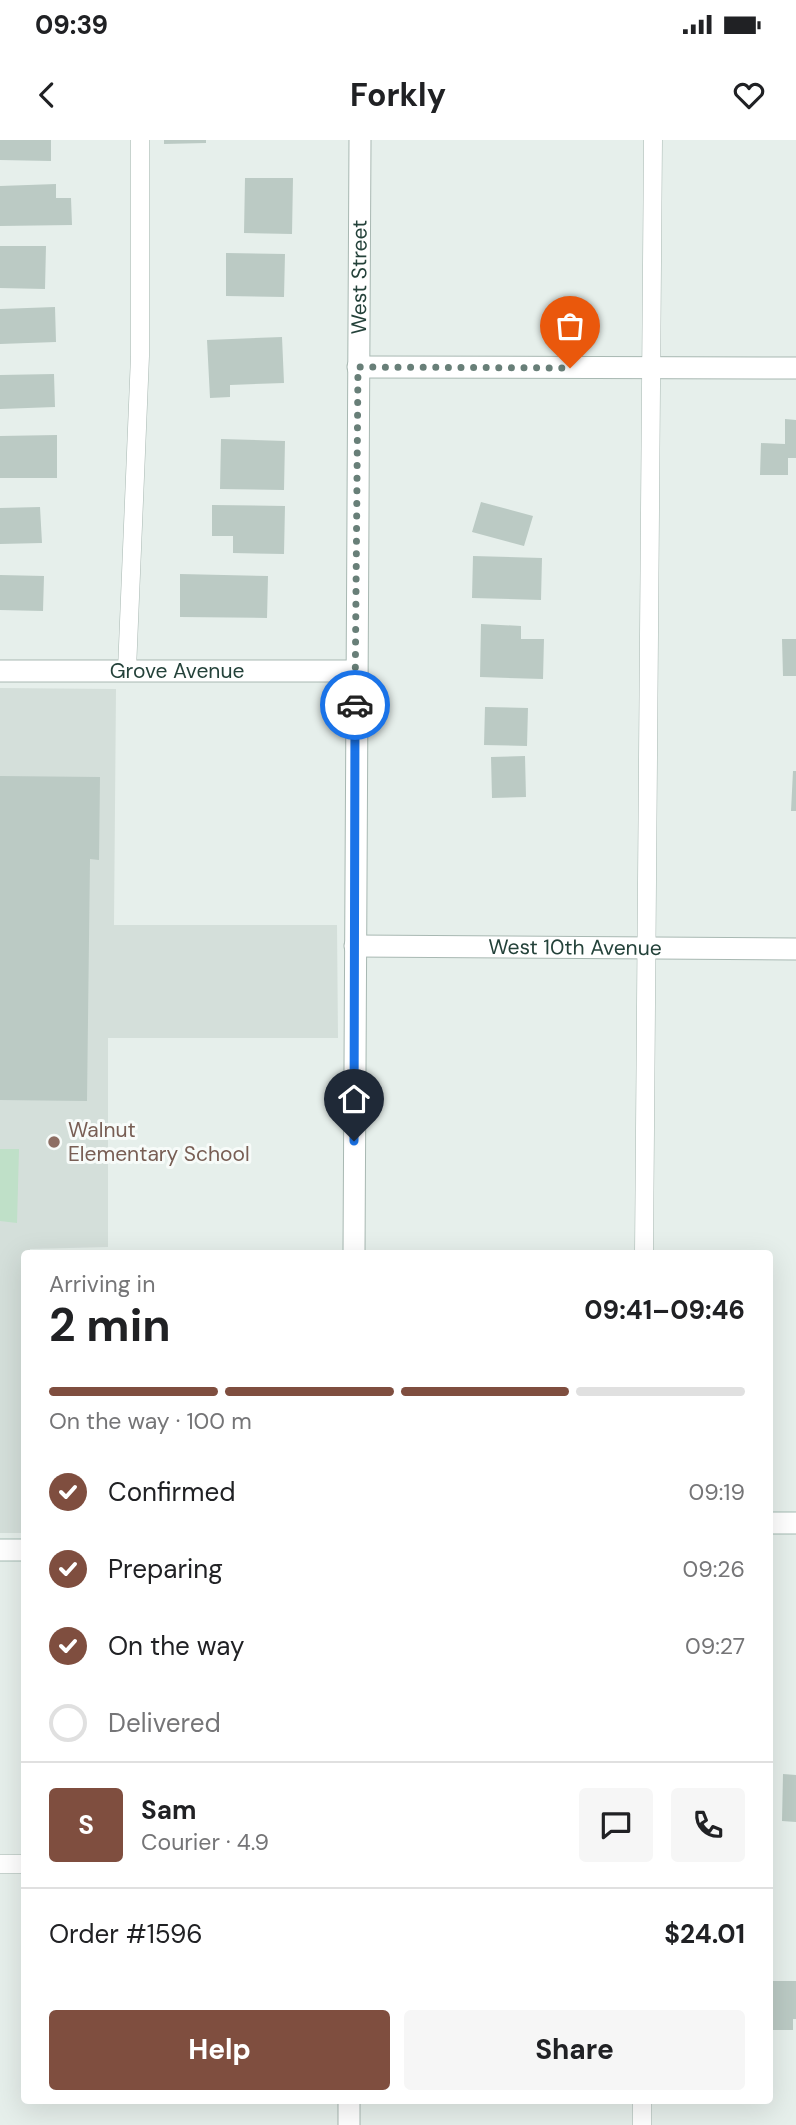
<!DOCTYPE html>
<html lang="en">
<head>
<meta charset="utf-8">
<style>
  :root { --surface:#fff; --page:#f6f6f6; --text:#202124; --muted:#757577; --line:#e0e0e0; --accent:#7f4e3f }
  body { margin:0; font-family:"DM Sans",sans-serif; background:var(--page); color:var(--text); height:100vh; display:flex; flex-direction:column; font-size:26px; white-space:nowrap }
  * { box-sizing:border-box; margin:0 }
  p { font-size:23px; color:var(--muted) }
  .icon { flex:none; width:38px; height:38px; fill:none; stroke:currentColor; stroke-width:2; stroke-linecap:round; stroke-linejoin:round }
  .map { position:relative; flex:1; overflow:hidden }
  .drawer { position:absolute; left:21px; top:1110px; width:752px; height:854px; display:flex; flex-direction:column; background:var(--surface); border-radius:7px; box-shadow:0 7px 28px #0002 }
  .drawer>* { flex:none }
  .pin { position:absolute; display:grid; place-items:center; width:60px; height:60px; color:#fff; margin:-72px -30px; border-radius:50% 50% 50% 0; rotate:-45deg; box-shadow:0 0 7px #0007 }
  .pin .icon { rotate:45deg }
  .courier { position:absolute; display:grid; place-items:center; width:70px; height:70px; margin:-35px; border:5px solid #1a73e8; border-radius:50%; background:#fff; color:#222; box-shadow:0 2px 9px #0007 }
  .headline em { font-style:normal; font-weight:700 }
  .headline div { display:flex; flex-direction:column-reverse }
  .headline { display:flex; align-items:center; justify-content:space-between; height:119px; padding:0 28px }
  h1 { font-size:46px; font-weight:700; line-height:52px }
  .bar { display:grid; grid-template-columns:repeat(4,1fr); gap:10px 7px; align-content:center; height:84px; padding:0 28px }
  .bar i { height:9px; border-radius:5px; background:var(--line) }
  .bar .current { background:var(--accent) }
  .bar p { grid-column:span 4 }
  .line { display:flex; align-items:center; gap:18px; padding:0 28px; border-top:2px solid var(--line) }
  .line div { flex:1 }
  .round { display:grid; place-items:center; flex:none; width:74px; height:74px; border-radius:7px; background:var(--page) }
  ol { padding:0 28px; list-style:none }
  li { display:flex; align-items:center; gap:21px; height:77px }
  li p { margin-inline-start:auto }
  li .icon { padding:7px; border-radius:50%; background:var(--accent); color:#fff; stroke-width:4 }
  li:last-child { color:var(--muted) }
  li i { width:38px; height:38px; border:4px solid var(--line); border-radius:50% }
  .action { display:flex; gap:14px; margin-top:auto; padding:14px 28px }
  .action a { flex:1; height:80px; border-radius:7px; background:var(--accent); color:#fff; font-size:28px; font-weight:700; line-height:80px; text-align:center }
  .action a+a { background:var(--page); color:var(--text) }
  .status { display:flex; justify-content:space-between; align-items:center; height:49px; padding:0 35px; background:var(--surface); direction:ltr }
  .status svg { height:19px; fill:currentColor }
  header { display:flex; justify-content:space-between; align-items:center; height:91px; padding:0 28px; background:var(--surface); font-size:32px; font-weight:700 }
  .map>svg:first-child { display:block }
</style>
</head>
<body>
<div class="status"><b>09:39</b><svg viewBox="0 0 49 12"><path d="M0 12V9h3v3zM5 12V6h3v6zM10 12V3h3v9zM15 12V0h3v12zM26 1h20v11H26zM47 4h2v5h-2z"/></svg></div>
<header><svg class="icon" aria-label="back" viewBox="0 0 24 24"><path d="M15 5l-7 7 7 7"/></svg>Forkly<svg class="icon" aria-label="heart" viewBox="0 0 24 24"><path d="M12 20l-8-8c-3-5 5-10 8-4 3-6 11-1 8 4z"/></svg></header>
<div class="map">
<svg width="796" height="1985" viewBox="0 0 796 1985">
  <rect width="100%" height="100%" fill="#e6efeb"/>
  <!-- built -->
  <path fill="#d4dfda" d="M0,548L116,549L114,785H337L338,898H108V1107L30,1109L29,1113H24V1393H0Z"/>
  <!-- green -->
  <path fill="#bfe0c8" d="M0,1009H19L17,1083L0,1081Z"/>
  <!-- building -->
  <path fill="#bbcac4" d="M0,0H51V21L0,20Z
    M164,0H206V3L164,4Z
    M245,38H293L292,94L244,93Z
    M56,44V58H71L72,85L0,86V46Z
    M0,106H46L45,149L0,148Z
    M226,113L285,114L284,157L226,156Z
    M55,167L56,202L0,204V169Z
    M282,197L284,243L230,245V257L210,258L207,200Z
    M54,234L55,267L0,269V235Z
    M785,279L796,280V318H788V335H760L761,303L785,304Z
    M57,295V338H0V296Z
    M221,299L285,301L284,350L220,349Z
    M481,362L533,376L524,406L472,392Z
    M212,365L285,366L284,414L233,413V396H212Z
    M40,367L42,403L0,404V368Z
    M473,416L542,418L541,460L472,458Z
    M180,434L268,436L267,478L180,477Z
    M0,435L44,436L43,471L0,470Z
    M481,484L521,486V499H544L543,539L480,537Z
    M782,499H796V536H783Z
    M485,567L528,568L527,606L484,605Z
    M525,616L526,657L492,658L491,617Z
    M793,631H796V671H791Z
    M0,636L100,637L99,720L90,719L87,961L0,960Z
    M783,1634L796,1635V1682L782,1681Z
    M770,1841H796V1879H793V1890H770Z"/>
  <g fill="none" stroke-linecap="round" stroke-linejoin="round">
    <!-- lane casing -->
    <g stroke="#a8b8b2" stroke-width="19">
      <path id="lane" d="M127,530L140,216V0
        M644,1113L653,0
        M0,1724H24
        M642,1960V1985"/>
    </g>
    <!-- street casing -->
    <g stroke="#a8b8b2" stroke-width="23">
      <g id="street">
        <path d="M358,227L796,228"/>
        <path id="s1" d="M0,531H355"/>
        <path id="s2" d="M355,806L796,809"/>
        <path id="s3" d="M354,1113L360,0"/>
        <path d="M349,1985V1960"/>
      </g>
    </g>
    <!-- secondary casing -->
    <g stroke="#a4bbb3" stroke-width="23">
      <path id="secondary" d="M770,1383H796
        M0,1410H24"/>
    </g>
    <!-- lane -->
    <use href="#lane" stroke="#fff" stroke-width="18"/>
    <!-- street -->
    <use href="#street" stroke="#fff" stroke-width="21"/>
    <!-- secondary -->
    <use href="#secondary" stroke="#fff" stroke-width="21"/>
  </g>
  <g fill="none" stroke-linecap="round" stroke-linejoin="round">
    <!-- done -->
    <path stroke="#687f78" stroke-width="7" stroke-dasharray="0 12.6" d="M355,565L358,227L570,228"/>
    <!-- route -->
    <path stroke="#1a73e8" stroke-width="9" d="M354,1001L355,565"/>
  </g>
  <!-- markers -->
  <circle fill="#8d6e63" stroke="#f7fbf9" stroke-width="2.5" cx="54" cy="1002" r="7"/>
  <g text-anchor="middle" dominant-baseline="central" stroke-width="6" stroke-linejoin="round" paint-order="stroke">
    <!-- street labels -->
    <g font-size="21" fill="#24423a" stroke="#f7fbf9">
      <text stroke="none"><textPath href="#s3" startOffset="976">West Street</textPath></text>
      <text stroke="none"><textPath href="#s1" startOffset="177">Grove Avenue</textPath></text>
      <text stroke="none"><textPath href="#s2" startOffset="220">West 10th Avenue</textPath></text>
    </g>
    <!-- education labels -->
    <g font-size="21" fill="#785e54" stroke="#f7fbf9" text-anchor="start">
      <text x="68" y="990">Walnut<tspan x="68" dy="24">Elementary School</tspan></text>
    </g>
  </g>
</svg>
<div class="pin" style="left:570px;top:228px;background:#ea580c"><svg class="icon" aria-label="bag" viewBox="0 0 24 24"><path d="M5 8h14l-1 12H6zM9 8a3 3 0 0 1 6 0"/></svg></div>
<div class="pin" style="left:354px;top:1001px;background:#1f2937"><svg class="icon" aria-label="home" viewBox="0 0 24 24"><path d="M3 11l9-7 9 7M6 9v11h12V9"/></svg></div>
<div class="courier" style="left:355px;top:565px"><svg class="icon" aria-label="car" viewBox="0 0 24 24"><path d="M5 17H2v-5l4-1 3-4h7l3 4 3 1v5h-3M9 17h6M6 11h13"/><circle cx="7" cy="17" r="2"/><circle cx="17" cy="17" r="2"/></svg></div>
<section class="drawer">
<div class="headline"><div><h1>2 min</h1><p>Arriving in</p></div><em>09:41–09:46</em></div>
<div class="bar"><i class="current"></i><i class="current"></i><i class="current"></i><i></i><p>On the way · 100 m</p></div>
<ol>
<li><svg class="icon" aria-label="check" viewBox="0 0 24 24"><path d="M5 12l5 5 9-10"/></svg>Confirmed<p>09:19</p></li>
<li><svg class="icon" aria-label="check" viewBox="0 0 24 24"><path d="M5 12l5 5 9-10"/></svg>Preparing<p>09:26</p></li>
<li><svg class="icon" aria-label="check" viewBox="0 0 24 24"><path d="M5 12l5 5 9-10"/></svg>On the way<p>09:27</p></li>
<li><i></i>Delivered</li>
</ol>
<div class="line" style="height:126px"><b class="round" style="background:var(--accent);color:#fff">S</b><div><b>Sam</b><p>Courier · 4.9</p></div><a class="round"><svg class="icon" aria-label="chat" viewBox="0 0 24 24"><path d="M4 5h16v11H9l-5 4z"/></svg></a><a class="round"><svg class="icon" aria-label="phone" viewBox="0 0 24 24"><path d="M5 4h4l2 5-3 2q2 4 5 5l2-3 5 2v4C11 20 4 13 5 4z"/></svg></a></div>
<div class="line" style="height:91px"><div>Order #1596</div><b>$24.01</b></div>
<div class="action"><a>Help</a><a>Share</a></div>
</section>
</div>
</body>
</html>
